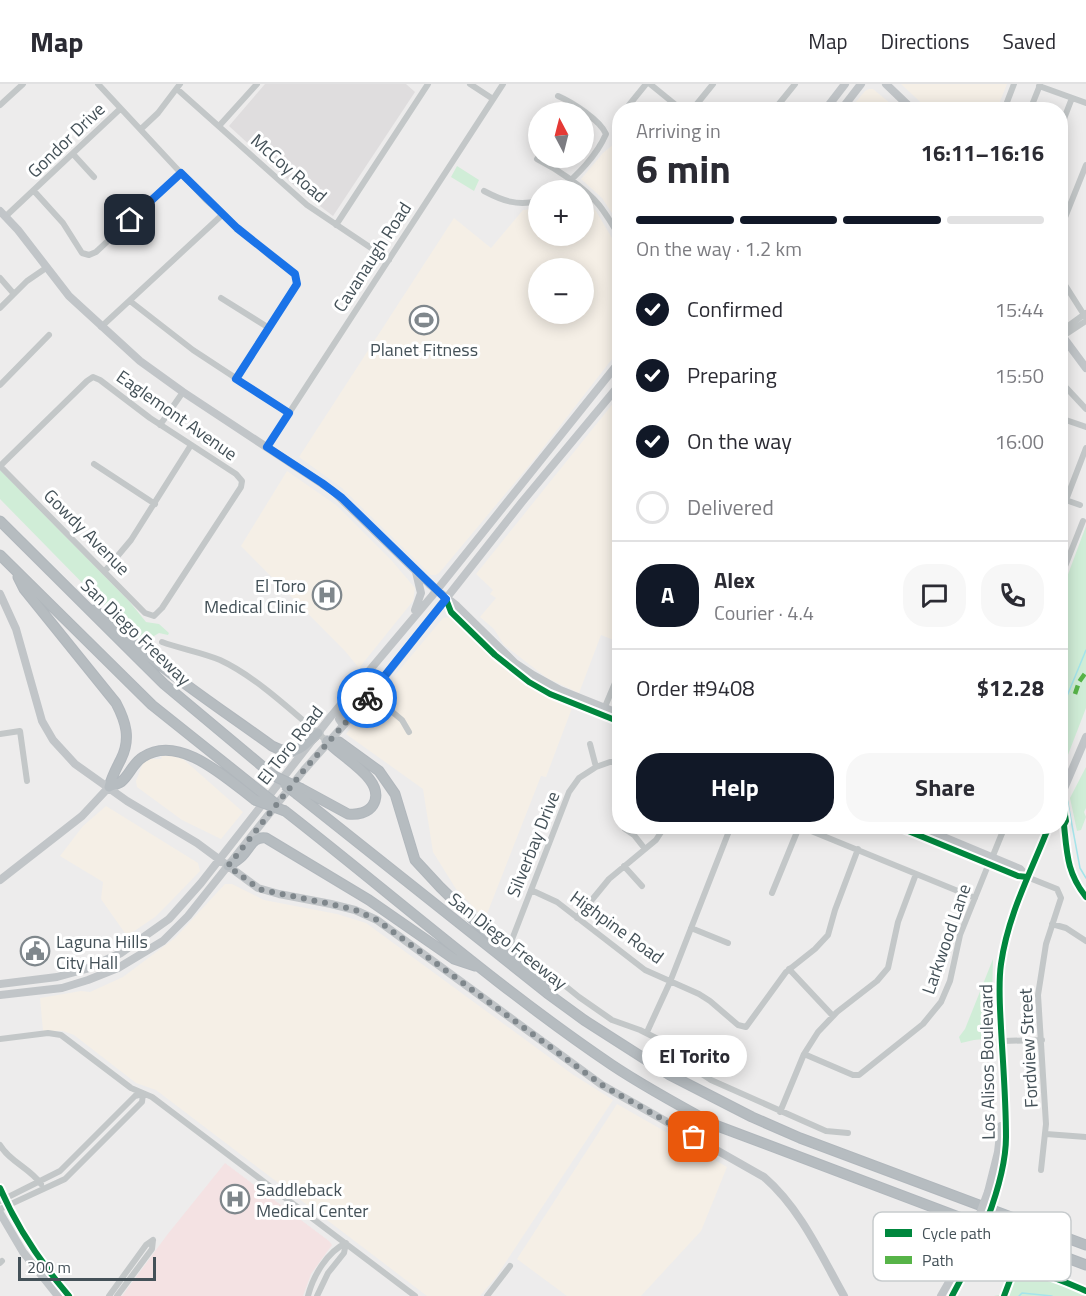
<!DOCTYPE html>
<html lang="en">
<head>
<meta charset="utf-8">
<style>
  :root { --surface:#fff; --page:#f7f7f7; --text:#2b2b33; --muted:#7c7c81; --line:#e1e1e2; --accent:#111827 }
  body { margin:0; font-family:"Titillium Web",sans-serif; background:var(--page); color:var(--text); height:100vh; display:flex; flex-direction:column; font-size:22px; white-space:nowrap }
  * { box-sizing:border-box; margin:0 }
  p { font-size:20px; color:var(--muted) }
  .icon { flex:none; width:33px; height:33px; fill:none; stroke:currentColor; stroke-width:2; stroke-linecap:round; stroke-linejoin:round }
  .map { position:relative; flex:1; overflow:hidden }
  .side { position:absolute; left:612px; top:18px; width:456px; height:732px; display:flex; flex-direction:column; background:var(--surface); border-radius:24px; box-shadow:0 3px 15px #0003 }
  .side>* { flex:none }
  .needle { width:39px; rotate:353deg }
  .controls { position:absolute; left:528px; top:18px; display:grid; gap:12px }
  .controls a { display:grid; place-items:center; width:66px; height:66px; border-radius:50%; background:var(--surface); box-shadow:0 3px 15px #0003; font-size:30px }
  .scale { position:absolute; left:18px; bottom:15px; width:138px; box-sizing:border-box; padding-left:6px; border:3px solid #445158; border-top:0; font-size:16px; line-height:21px; white-space:nowrap; color:#445158; -webkit-text-stroke:4px #fff; paint-order:stroke }
  .pin { position:absolute; display:grid; place-items:center; width:51px; height:51px; color:#fff; margin:-26px; border-radius:12px; box-shadow:0 3px 9px #0006 }
  .courier { position:absolute; display:grid; place-items:center; width:60px; height:60px; margin:-30px; border:4px solid #1a73e8; border-radius:50%; background:#fff; color:#222; box-shadow:0 2px 8px #0007 }
  .bubble { position:absolute; height:42px; border-radius:21px; background:var(--surface); box-shadow:0 3px 15px #0003; font-size:20px; font-weight:700; line-height:42px; text-align:center }
  .headline em { font-style:normal; font-weight:700 }
  .headline div { display:flex; flex-direction:column-reverse }
  .headline { display:flex; align-items:center; justify-content:space-between; height:102px; padding:0 24px }
  h1 { font-size:39px; font-weight:700; line-height:45px }
  .bar { display:grid; grid-template-columns:repeat(4,1fr); gap:9px 6px; align-content:center; height:72px; padding:0 24px }
  .bar i { height:8px; border-radius:4px; background:var(--line) }
  .bar .active { background:var(--accent) }
  .bar p { grid-column:span 4 }
  .line { display:flex; align-items:center; gap:15px; padding:0 24px; border-top:2px solid var(--line) }
  .line div { flex:1 }
  .round { display:grid; place-items:center; flex:none; width:63px; height:63px; border-radius:24px; background:var(--page) }
  ol { padding:0 24px; list-style:none }
  li { display:flex; align-items:center; gap:18px; height:66px }
  li p { margin-inline-start:auto }
  li .icon { padding:6px; border-radius:50%; background:var(--accent); color:#fff; stroke-width:4 }
  li:last-child { color:var(--muted) }
  li i { width:33px; height:33px; border:3px solid var(--line); border-radius:50% }
  .button { display:flex; gap:12px; margin-top:auto; padding:12px 24px }
  .button a { flex:1; height:69px; border-radius:24px; background:var(--accent); color:#fff; font-size:24px; font-weight:700; line-height:69px; text-align:center }
  .button a+a { background:var(--page); color:var(--text) }
  header { display:flex; align-items:center; gap:36px; box-sizing:border-box; height:84px; padding:0 30px; background:var(--surface); border-bottom:2px solid var(--line) }
  header strong { font-size:28px }
  nav { display:flex; gap:33px; margin-inline-start:auto; font-size:21px }
  .map>svg:first-child { display:block }
</style>
</head>
<body>
<header>
<strong>Map</strong>
<nav><a>Map</a><a>Directions</a><a>Saved</a></nav>
</header>
<div class="map">
<svg width="1086" height="1212" viewBox="0 0 1086 1212">
  <rect width="100%" height="100%" fill="#edecec"/>
  <!-- commercial -->
  <path fill="#f5efe6" fill-rule="evenodd" d="M901,0H1007L997,25L929,26Z
    M869,5H873L897,25H850L865,7Z
    M619,38V140L602,114L581,95L603,69L615,59L616,49L613,43Z
    M584,115L596,127L619,166V266L532,378L440,488L436,491H431L342,404L299,373L454,134L491,164L523,126L538,124V152H584ZM584,184V230H538V184Z
    M619,312V558L601,551L579,609L547,594L504,561L494,545L480,533L496,514L490,510L493,506L476,490Z
    M287,387L336,421L392,477L415,504L413,517L359,584L345,567L241,462Z
    M450,533L508,588L534,606L572,624L546,693L541,692L485,835L456,805L433,768L423,705L346,650L443,534Z
    M162,672H172L183,675L243,728L221,755L182,736L137,703L136,697L143,679L150,675H161Z
    M106,722L198,779L200,787L172,816L155,833L127,852L101,815L103,798L60,772L83,742Z
    M225,800H232L264,816L337,830L366,839L572,990L613,1016L496,1193L480,1212H427L156,1006L136,999L74,951L63,947H43L40,914L81,907L90,908L123,893L175,854Z
    M617,1020L727,1083L701,1147L641,1212H567L517,1175Z"/>
  <!-- education -->
  <path fill="#dfddde" d="M265,0H406L415,8L333,132L299,106L229,42Z"/>
  <!-- medical -->
  <path fill="#f4e2e3" d="M225,1079L329,1157L332,1161L311,1190L303,1212H122L167,1151Z"/>
  <!-- green -->
  <path fill="#d0edd7" d="M457,82L479,96L474,107L451,93Z
    M0,386L129,517L146,538L159,540L169,549L168,551L159,549L154,552L152,559L154,564L150,568L0,415Z
    M1086,442V624L1061,689V509Z
    M1086,683V724L1084,728L1086,733L1081,746L1077,747L1070,714Z
    M993,875L992,915L994,954L974,956L961,959L959,953L965,945Z
    M999,1172L1086,1204V1212H994L999,1211L1010,1191L996,1182Z"/>
  <g fill="none" stroke-linecap="round" stroke-linejoin="round">
    <!-- stream -->
    <path stroke="#a5e4ea" stroke-width="1.5" d="M1060,629L1086,566
      M1060,685L1063,698
      M1066,709L1080,784L1086,794
      M1019,1212L1022,1209L1052,1212"/>
    <!-- highway casing -->
    <g stroke="#b1b7bc" stroke-width="11">
      <path id="highway" d="M0,437L164,600L274,692
        M0,471L152,621L261,708
        M18,493L24,505L116,619C126,638 131,655 121,675C116,685 112,692 109,703
        M94,526C116,538 131,558 151,574C190,605 232,633 272,662C296,674 300,665 318,649
        M327,657L339,658L379,687L395,710L415,776L440,803L484,846L536,891L544,903
        M109,703C113,701 119,700 122,697C130,690 133,679 143,673C179,649 226,694 255,716
        M302,705L348,730C357,731 368,729 373,721C388,696 340,673 327,657
        M298,711L547,909L584,936L670,991L752,1033L800,1054L1086,1161
        M285,727C394,812 498,904 612,981C645,1003 680,1022 715,1041L1086,1181
        M228,782C233,779 238,776 242,772C250,764 253,752 266,754L369,816L454,875L475,882"/>
    </g>
    <!-- minor -->
    <path stroke="#c3c7c8" stroke-width="6" d="M98,0L206,116L270,172L295,190L297,200L236,295
      M470,0L493,15
      M650,0L682,26
      M1039,2L1086,19
      M177,5L307,121L389,176
      M558,12C572,18 600,36 606,50C597,71 577,92 559,106
      M0,21L23,0
      M629,21L646,0
      M692,26L713,0
      M774,26L795,0
      M1004,26L1014,0
      M1030,26L1040,1
      M219,42L257,0
      M141,45L158,29L180,0
      M1060,45L1072,14
      M73,70L94,93
      M537,75C557,85 584,103 599,121C607,131 613,142 620,153
      M34,107L63,139L82,169L89,171L96,168L181,89
      M484,107C503,117 517,122 538,117
      M6,132L120,25
      M336,141L428,0
      M1060,146L1086,81
      M1060,193L1086,234
      M0,194L14,210
      M221,214L269,244
      M130,217L193,266L289,329
      M0,224L27,197L46,184
      M101,243L222,131
      M1060,248L1086,229
      M1060,254L1086,237
      M93,293L100,296L150,334L236,390L242,397L241,403L162,524L154,532L145,529L0,382L87,297Z
      M1060,297L1086,325
      M0,301L49,251
      M1060,334L1086,343
      M160,341L183,308
      M267,363L503,0
      M94,380L155,420
      M1060,414L1080,421
      M1066,416L1086,364
      M105,487L131,456L191,361
      M1060,495L1083,437
      M162,558C181,565 201,568 220,576C257,593 296,631 327,657
      M371,610L402,636L409,648
      M604,625L615,599L620,594
      M0,650L20,647L27,697
      M590,660L596,683L610,678H620
      M596,683L579,694L569,708L511,858L579,913L612,936L640,946L660,956L673,965L691,983L711,996L826,1047L848,1049
      M799,742L975,814
      M625,745L634,751L645,765
      M992,774L1005,742
      M624,782L642,802
      M1027,793L1057,805L1061,814L1046,860L1038,911L1046,1040L1041,1086
      M531,806L557,818L645,886L699,910L710,917L738,941L746,943L786,888L815,865L828,851L835,826L858,765
      M772,809L799,743
      M577,834L609,795L656,756L665,742
      M1052,840L1066,844L1086,857
      M691,844L728,859
      M789,885L833,932
      M647,948L670,898L731,742
      M0,955L48,949L61,951L131,1004L152,1013L415,1212
      M1002,957L1042,956
      M804,970L853,991H859L923,940L941,918L950,897L960,851L989,779
      M780,1028L804,970L818,948L837,928L877,897L888,884L898,838L916,790
      M1046,1050L1086,1053
      M0,1061C10,1078 30,1084 41,1100
      M0,1117L60,1087L135,1012L142,1010
      M0,1125L65,1095L142,1018L143,1010
      M0,1179L2,1177
      M109,1212L146,1161L153,1156
      M117,1212L152,1165L153,1156
      M308,1212C313,1192 327,1168 346,1159
      M317,1212L328,1189L344,1169L346,1159
      M487,1212L510,1182"/>
    <!-- major -->
    <path stroke="#c1c5c8" stroke-width="8" d="M886,0L913,26
      M825,26L845,0
      M841,26L861,0
      M0,127L18,146L69,212L140,277L183,308L333,407L429,500L457,522L515,579L533,591L560,606L620,630
      M1060,249L1086,284
      M0,510L16,545L42,637L53,656L75,680L127,717L197,759L258,804L279,810L331,820L355,826L377,836L602,1001L764,1093C800,1124 821,1171 844,1212
      M446,515L451,528L495,571L529,598L550,610L620,638
      M415,526L421,509L416,488
      M343,641L339,635L353,616L356,602
      M1060,714L1086,653
      M896,742L1018,792L1027,793
      M917,742L1020,785L1027,793
      M0,796L82,732L109,703
      M0,900L57,893L86,885L121,869L169,835L201,799L332,631L432,512L620,277
      M0,911L62,904L88,896L118,884L163,857L188,832L304,686L371,610L522,418L620,300
      M0,1104C17,1144 41,1179 69,1212
      M996,1105C1018,1034 995,959 1001,886C1004,834 1031,790 1049,742
      M988,1108L998,1068L1001,1042
      M0,1129L23,1168L58,1212
      M941,1212L965,1170L975,1146
      M952,1212L977,1162"/>
    <!-- highway -->
    <use href="#highway" stroke="#b6bcc0" stroke-width="9"/>
    <!-- highway-bridge casing -->
    <g stroke="#b1b7bc" stroke-width="11" stroke-linecap="butt">
      <path id="highway-bridge" d="M274,692L302,705
        M285,701L298,711
        M261,708L276,720
        M255,716L285,727"/>
    </g>
    <!-- major-bridge -->
    <path stroke="#c1c5c8" stroke-width="8" d="M981,1127L988,1108
      M975,1146L980,1129
      M977,1162L996,1105"/>
    <!-- highway-bridge -->
    <use href="#highway-bridge" stroke="#b6bcc0" stroke-width="9"/>
    <!-- quiet -->
    <path stroke="#57b448" stroke-width="4.5" stroke-dasharray="9 4.5" stroke-linecap="butt" d="M1075,610L1079,598L1086,588"/>
    <!-- cycleway casing -->
    <g stroke="#fff" stroke-width="10">
      <path id="cycleway" d="M446,515L451,528L495,571L529,598L550,610L620,638
        M1060,700L1066,737L1064,741C1067,770 1067,789 1086,813
        M896,742L1018,792L1027,793
        M0,1104C17,1144 41,1179 69,1212
        M952,1212C974,1172 1006,1100 1006,1053C1006,1017 1003,980 1001,944C1000,923 998,901 1001,880C1008,830 1031,788 1049,742
        M1004,1212L1012,1191C1029,1180 1069,1200 1086,1207"/>
    </g>
    <!-- cycleway -->
    <use href="#cycleway" stroke="#00873e" stroke-width="6"/>
  </g>
  <g fill="none" stroke-linecap="round" stroke-linejoin="round">
    <!-- done -->
    <path stroke="#7f878c" stroke-width="6" stroke-dasharray="0 10.8" d="M367,614L304,686L228,782L251,799L262,806L331,820L355,826L377,836L602,1001L694,1053"/>
    <!-- route -->
    <path stroke="#1a73e8" stroke-width="8" d="M130,136L181,89L237,144L295,190L297,200L236,295L289,329L267,363L322,399L342,414L446,515L367,614"/>
  </g>
  <!-- icons -->
  <defs>
    <g id="stadium-ring" transform="scale(1.5)"><circle r="9.5" fill="#fff" stroke="#7f878c" stroke-width="1.5"/><path d="M0-5a6.5 5 0 1 0 0 10a6.5 5 0 1 0 0-10ZM-3.5-1.8h7v3.6h-7Z" fill="#7f878c"/></g>
    <g id="hospital-ring" transform="scale(1.5)"><circle r="9.5" fill="#fff" stroke="#7f878c" stroke-width="1.5"/><path d="M-5-5h3v3.5h4V-5h3V5h-3V1.5h-4V5h-3Z" fill="#7f878c"/></g>
    <g id="civic-ring" transform="scale(1.5)"><circle r="9.5" fill="#fff" stroke="#7f878c" stroke-width="1.5"/><path d="M-.6-6.5H3V-4.5H.6V-3L4-1V1h2V6H-6V1h2V-1L-.6-3ZM-1.2 2.5V6h2.4V2.5Z" fill="#7f878c"/></g>
  </defs>
  <g fill-rule="evenodd">
    <use href="#stadium-ring" x="424" y="236"/>
    <use href="#hospital-ring" x="327" y="511"/>
    <use href="#civic-ring" x="35" y="867"/>
    <use href="#hospital-ring" x="235" y="1115"/>
  </g>
  <g text-anchor="middle" dominant-baseline="central" stroke-width="6" stroke-linejoin="round" paint-order="stroke">
    <!-- street labels -->
    <g font-size="18" fill="#445158" stroke="#fff">
      <text transform="translate(66 56) rotate(-44)">Gondor Drive</text>
      <text transform="translate(289 84) rotate(41)">McCoy Road</text>
      <text transform="translate(372 173) rotate(-57)">Cavanaugh Road</text>
      <text transform="translate(177 331) rotate(35)">Eaglemont Avenue</text>
      <text transform="translate(87 448) rotate(45)">Gowdy Avenue</text>
      <text transform="translate(136 548) rotate(44)">San Diego Freeway</text>
      <text transform="translate(290 661) rotate(-52)">El Toro Road</text>
      <text transform="translate(533 760) rotate(-68)">Silverbay Drive</text>
      <text transform="translate(617 843) rotate(36)">Highpine Road</text>
      <text transform="translate(946 855) rotate(-71)">Larkwood Lane</text>
      <text transform="translate(508 857) rotate(38)">San Diego Freeway</text>
      <text transform="translate(1028 964) rotate(-93)">Fordview Street</text>
      <text transform="translate(987 978) rotate(-91)">Los Alisos Boulevard</text>
    </g>
    <!-- poi labels -->
    <g font-size="18" fill="#445158" stroke="#fff" text-anchor="start">
      <text x="424" y="265" text-anchor="middle">Planet Fitness</text>
      <text x="306" y="501" text-anchor="end">El Toro<tspan x="306" dy="21">Medical Clinic</tspan></text>
      <text x="56" y="857">Laguna Hills<tspan x="56" dy="21">City Hall</tspan></text>
      <text x="256" y="1105">Saddleback<tspan x="256" dy="21">Medical Center</tspan></text>
    </g>
  </g>
  <!-- legend -->
  <rect x="873" y="1128" width="198" height="69" rx="9" fill="#fff" stroke="#c7cbcd" stroke-width="1.5"/>
  <rect x="885" y="1145" width="27" height="8" fill="#00873e"/>
  <rect x="885" y="1172" width="27" height="8" fill="#57b448"/>
  <g font-size="16" fill="#445158">
    <text x="922" y="1155">Cycle path</text>
    <text x="922" y="1182">Path</text>
  </g>
</svg>
<div class="controls">
<a><svg class="needle" viewBox="-14 -14 28 28"><path d="M0-13l5 13h-10z" fill="#e53935"/><path d="M0 13l5-13h-10z" fill="#7c7c81"/></svg></a>
<a>+</a>
<a>−</a>
</div>
<div class="scale">200 m</div>
<div class="pin" style="left:694px;top:1053px;background:#ea580c"><svg class="icon" aria-label="bag" viewBox="0 0 24 24"><path d="M5 8h14l-1 12H6zM9 8a3 3 0 0 1 6 0"/></svg></div>
<div class="pin" style="left:130px;top:136px;background:#1f2937"><svg class="icon" aria-label="home" viewBox="0 0 24 24"><path d="M3 11l9-7 9 7M6 9v11h12V9"/></svg></div>
<div class="courier" style="left:367px;top:614px"><svg class="icon" aria-label="bike" viewBox="0 0 24 24"><circle cx="6" cy="16" r="4"/><circle cx="18" cy="16" r="4"/><path d="M6 16l4-8h5l3 8M10 8l3 8H6M13 5h3"/></svg></div>
<div class="bubble" style="left:642px;top:951px;width:105px">El Torito</div>
<section class="side">
<div class="headline"><div><h1>6 min</h1><p>Arriving in</p></div><em>16:11–16:16</em></div>
<div class="bar"><i class="active"></i><i class="active"></i><i class="active"></i><i></i><p>On the way · 1.2 km</p></div>
<ol>
<li><svg class="icon" aria-label="check" viewBox="0 0 24 24"><path d="M5 12l5 5 9-10"/></svg>Confirmed<p>15:44</p></li>
<li><svg class="icon" aria-label="check" viewBox="0 0 24 24"><path d="M5 12l5 5 9-10"/></svg>Preparing<p>15:50</p></li>
<li><svg class="icon" aria-label="check" viewBox="0 0 24 24"><path d="M5 12l5 5 9-10"/></svg>On the way<p>16:00</p></li>
<li><i></i>Delivered</li>
</ol>
<div class="line" style="height:108px"><b class="round" style="background:var(--accent);color:#fff">A</b><div><b>Alex</b><p>Courier · 4.4</p></div><a class="round"><svg class="icon" aria-label="chat" viewBox="0 0 24 24"><path d="M4 5h16v11H9l-5 4z"/></svg></a><a class="round"><svg class="icon" aria-label="phone" viewBox="0 0 24 24"><path d="M5 4h4l2 5-3 2q2 4 5 5l2-3 5 2v4C11 20 4 13 5 4z"/></svg></a></div>
<div class="line" style="height:78px"><div>Order #9408</div><b>$12.28</b></div>
<div class="button"><a>Help</a><a>Share</a></div>
</section>
</div>
</body>
</html>
